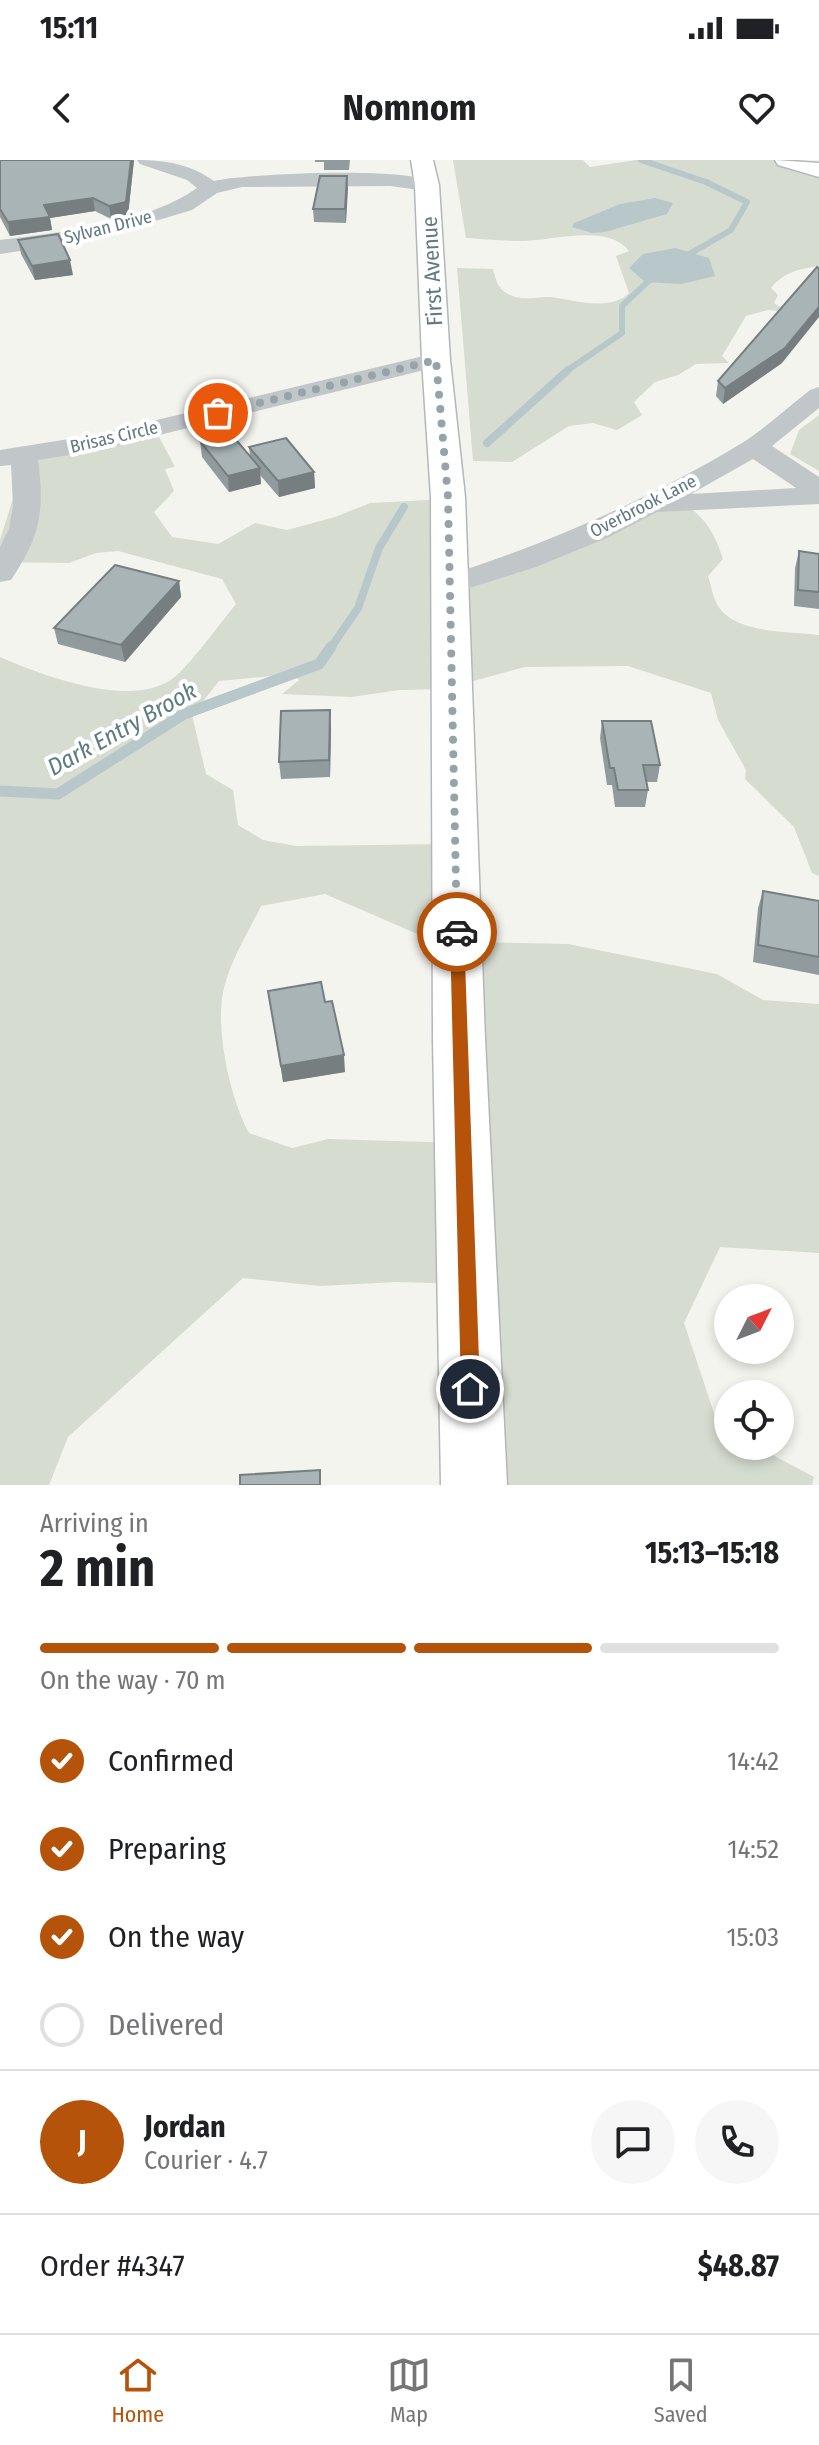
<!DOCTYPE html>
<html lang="en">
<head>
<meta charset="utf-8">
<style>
  :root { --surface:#fff; --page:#f6f6f6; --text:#202124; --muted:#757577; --line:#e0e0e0; --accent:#b45309 }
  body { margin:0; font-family:"Fira Sans Condensed",sans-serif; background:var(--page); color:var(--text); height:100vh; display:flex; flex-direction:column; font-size:30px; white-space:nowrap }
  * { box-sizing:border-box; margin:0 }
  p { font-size:26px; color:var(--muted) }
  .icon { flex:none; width:44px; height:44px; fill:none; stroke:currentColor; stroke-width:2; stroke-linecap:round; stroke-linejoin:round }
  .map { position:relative; height:1325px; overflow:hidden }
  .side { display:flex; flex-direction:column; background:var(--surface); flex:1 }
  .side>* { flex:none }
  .needle { width:52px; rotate:48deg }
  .buttons { position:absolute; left:714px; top:1124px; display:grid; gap:16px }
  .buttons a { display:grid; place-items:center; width:80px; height:80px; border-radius:50%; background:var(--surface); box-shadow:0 4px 12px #0003; font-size:40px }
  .pin { position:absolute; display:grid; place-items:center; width:68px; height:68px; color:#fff; margin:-34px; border:4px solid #fff; border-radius:50%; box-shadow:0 2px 8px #0007 }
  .courier { position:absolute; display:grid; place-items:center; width:80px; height:80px; margin:-40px; border:6px solid #b45309; border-radius:50%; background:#fff; color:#222; box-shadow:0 2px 10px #0007 }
  .overview em { font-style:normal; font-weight:700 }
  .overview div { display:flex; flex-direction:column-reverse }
  .overview { display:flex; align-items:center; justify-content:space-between; height:136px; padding:0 40px }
  h1 { font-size:52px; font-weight:700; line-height:60px }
  .bar { display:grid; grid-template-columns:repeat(4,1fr); gap:12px 8px; align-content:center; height:96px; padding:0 40px }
  .bar i { height:10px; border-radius:6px; background:var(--line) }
  .bar .on { background:var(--accent) }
  .bar p { grid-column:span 4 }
  .line { display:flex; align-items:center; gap:20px; padding:0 40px; border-top:2px solid var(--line) }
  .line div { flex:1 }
  .round { display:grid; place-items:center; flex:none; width:84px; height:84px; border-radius:42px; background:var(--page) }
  ol { padding:0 40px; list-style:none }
  li { display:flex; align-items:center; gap:24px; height:88px }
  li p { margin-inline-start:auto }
  li .icon { padding:8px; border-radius:50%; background:var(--accent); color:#fff; stroke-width:4 }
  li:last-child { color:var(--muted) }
  li i { width:44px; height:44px; border:4px solid var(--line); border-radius:50% }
  .status { display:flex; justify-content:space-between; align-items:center; height:56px; padding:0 40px; background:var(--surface); direction:ltr }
  .status svg { height:22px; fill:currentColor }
  header { display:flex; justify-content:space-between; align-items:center; height:104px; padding:0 40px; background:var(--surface); font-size:36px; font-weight:700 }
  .dock { display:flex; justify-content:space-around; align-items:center; height:112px; border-top:2px solid var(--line); background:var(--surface); font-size:22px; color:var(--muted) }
  .dock a { display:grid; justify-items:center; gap:4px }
  .dock .on { color:var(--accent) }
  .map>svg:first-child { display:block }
</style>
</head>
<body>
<div class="status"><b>15:11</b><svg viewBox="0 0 49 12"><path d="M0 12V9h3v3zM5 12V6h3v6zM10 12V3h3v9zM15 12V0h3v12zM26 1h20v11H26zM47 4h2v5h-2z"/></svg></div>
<header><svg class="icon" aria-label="back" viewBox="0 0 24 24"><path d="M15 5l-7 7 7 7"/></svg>Nomnom<svg class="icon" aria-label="heart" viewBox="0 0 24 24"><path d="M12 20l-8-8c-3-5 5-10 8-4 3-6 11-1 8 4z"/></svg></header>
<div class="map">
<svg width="819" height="1325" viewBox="0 0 819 1325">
  <rect width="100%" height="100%" fill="#f4f4ef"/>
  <!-- green -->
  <path fill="#d6dcd0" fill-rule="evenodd" d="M453,0H583L590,7L636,0H773L819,14V106C799,109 784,112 771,128L778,135L774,143L788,152L768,150L746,156L722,196L729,203L696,204L678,215L655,222L634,242L642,255L617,270L593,263L569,266L512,302L473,301L457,108L493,109C496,120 497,128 508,134C521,142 537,136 551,137C574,140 610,152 629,133L616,96L629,91C607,63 553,81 522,81C504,81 484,79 466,78Z
    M819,255V311L790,294L799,270Z
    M155,269L175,307L165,309L174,331L154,352L172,377L218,384L255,363L287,370L335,357L370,343L429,340L439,342L444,421L665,334C698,349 712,364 723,399L708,416C711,425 713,438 718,446C735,474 790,471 819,475V716L812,713L794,667L745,619L746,610L718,560L711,533L628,506L525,507L444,529L400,530L351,537L282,534L299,520L293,514L219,521L192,555L206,614L233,630L238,665L263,680L296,686L447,684L467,782L568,784L717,814L763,840L819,844V1093L720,1087L684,1163L718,1265L728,1271V1286H756L814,1317L812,1325H476L466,1124L396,1122L320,1126L243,1118L68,1277L49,1325H0V497C42,515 129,549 172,519C187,509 221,462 236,444L222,419L118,391L96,393L69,403L0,402V380L25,300ZM325,734L459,792L461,983L328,979L292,988L249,973C230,939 213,863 225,824C232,798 249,771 261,746Z"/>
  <!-- water -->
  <path fill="#b8c8ca" d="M655,38L673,43L667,54L605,72L592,73L572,67L574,63L620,44Z
    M675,88L709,98L715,116L681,124L645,122L629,108L643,94Z"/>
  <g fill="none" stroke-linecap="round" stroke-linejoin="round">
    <!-- stream-far2 -->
    <path stroke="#b8c8ca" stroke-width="6" d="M641,0L706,22L747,42L731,70L679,100
      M565,212L622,173V146L655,115"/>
    <!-- stream-far1 -->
    <path stroke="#b8c8ca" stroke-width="8" d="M487,283L568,210
      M330,489L358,448L379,388L404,347"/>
    <!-- stream -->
    <path stroke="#b8c8ca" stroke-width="11" d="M0,631L58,634L184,554L319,504L331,487"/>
    <!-- secondary casing -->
    <g stroke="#b3babd" stroke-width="3">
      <path id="secondary" d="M775,0L819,3V17L778,5Z"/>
    </g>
    <!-- primary casing -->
    <g stroke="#b2b8ba" stroke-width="3">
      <path id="primary" d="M411,0H433L439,25L450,200L465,337L485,879L507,1325H441L433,879L431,337L422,200L415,25Z"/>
    </g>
    <!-- minor -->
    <path fill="#c1c6c8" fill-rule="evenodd" d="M137,0C166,0 190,4 214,21C245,14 420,5 437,25L427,31L390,26L242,27L217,33L192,50L122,71L60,85L0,94V80C62,72 146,64 197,28L187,20L140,4Z
      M436,193L445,195L448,200L445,205L94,291L38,300C45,351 40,377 11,420L0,422V387L9,369L13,345L11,305L0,306V290L94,275Z
      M819,227V248L772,286L819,317V344L657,352L607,378L536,407L450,434L439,432L434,425L439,418C545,385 646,341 742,283C766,268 788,247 810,230ZM753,299L796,328L691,334Z"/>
    <!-- secondary -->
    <use href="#secondary" fill="#fff" fill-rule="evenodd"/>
    <!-- primary -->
    <use href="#primary" fill="#fff" fill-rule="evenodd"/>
  </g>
  <!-- wall -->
  <path fill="#919b9d" d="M0,0H134L128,55L111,59L95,51L50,58L52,70L10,76L0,57Z
    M315,0H350L349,10H324V2H315Z
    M347,16L346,63L314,62L313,49Z
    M18,80L73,115L35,120L21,94Z
    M782,203L723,244L716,236L718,221Z
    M200,281L250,297L249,287L314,312L315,328L279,337L260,315L261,324L229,332L202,297Z
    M799,391L819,394V449L794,446L795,408Z
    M179,421L181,437L125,502L58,484L54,468Z
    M602,561L660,605L657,622H647L648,630L645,647H615L612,625H607L600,578Z
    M331,567L330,617L281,619L279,602Z
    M763,731L819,741V815L753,802L758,748Z
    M268,831L325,842L345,912L283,922Z"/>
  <!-- shaded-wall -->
  <path fill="#767e80" d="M131,0H134L128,55L111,59L109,46Z
    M347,16L348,29L346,63L345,49Z
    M93,38L95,51L50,58L52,70L10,76L8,62L44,45Z
    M70,100L73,115L35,120L32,106Z
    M819,147V157L782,203L723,244L725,228Z
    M260,308L261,324L229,332L228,316Z
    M314,312L315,328L279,337L278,321Z
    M179,421L181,437L125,502L121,485Z
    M330,550L331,567L330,617L329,600Z
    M344,895L345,912L283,922L281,906Z"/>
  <!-- building -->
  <path fill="#a9b4b7" stroke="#767e80" stroke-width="2" d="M0,0H131L126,42L109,46L93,38L44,45L50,57L8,62L0,49Z
    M320,16H347L345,49H313Z
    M58,74L70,100L32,106L18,80Z
    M817,107L819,108V147L785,188L725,228L718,221Z
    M231,274L260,308L228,316L200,281Z
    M286,278L314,312L278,321L249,287Z
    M799,391L819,394V432L798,430Z
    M115,405L179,421L121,485L54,468Z
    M330,550L329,600L279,602L281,551Z
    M602,561H651L660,605H643L648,630H618L614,608H610Z
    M763,731L819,741V797L758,785Z
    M321,822L325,842L332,841L344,895L281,906L268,831Z
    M320,1310V1325H240V1315Z"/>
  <!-- route -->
  <path fill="#b45309" d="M457,766L464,772L480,1229L477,1236L470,1239L464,1236L461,1229L450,772Z"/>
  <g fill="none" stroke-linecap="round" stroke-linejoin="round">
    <!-- done -->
    <path stroke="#94a4a9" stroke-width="8" stroke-dasharray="0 14.4" d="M218,253L436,200L448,337L457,772"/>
  </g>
  <g text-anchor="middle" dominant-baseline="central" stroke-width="8" stroke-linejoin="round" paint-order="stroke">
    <!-- far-street labels -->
    <g font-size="18" fill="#617983" stroke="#fff">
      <text transform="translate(108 67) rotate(-14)">Sylvan Drive</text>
      <text transform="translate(114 277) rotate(-13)">Brisas Circle</text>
      <text transform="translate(643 346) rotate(-27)">Overbrook Lane</text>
    </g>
    <!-- street labels -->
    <g font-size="22" fill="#617983" stroke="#fff">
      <text transform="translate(432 111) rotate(-93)">First Avenue</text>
    </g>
    <!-- water labels -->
    <g font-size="24" font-style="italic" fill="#5c7c81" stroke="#fff">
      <text transform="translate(122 569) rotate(-29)">Dark Entry Brook</text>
    </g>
  </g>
</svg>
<div class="buttons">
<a><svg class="needle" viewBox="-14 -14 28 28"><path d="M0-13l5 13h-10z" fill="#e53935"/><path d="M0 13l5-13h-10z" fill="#757577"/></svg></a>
<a><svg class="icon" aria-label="locate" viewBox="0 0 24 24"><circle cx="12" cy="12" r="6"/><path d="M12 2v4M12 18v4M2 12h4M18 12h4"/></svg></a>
</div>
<div class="pin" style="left:218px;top:253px;background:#ea580c"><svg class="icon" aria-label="bag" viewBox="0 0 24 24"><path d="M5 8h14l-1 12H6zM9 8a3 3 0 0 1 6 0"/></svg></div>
<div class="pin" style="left:470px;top:1229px;background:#1f2937"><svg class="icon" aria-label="home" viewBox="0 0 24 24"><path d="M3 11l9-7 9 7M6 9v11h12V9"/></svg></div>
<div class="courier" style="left:457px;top:772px"><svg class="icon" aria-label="car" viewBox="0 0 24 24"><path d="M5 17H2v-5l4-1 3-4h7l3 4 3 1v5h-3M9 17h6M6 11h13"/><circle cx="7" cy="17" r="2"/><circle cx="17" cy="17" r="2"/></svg></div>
</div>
<section class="side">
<div class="overview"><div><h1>2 min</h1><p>Arriving in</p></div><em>15:13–15:18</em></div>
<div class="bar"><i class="on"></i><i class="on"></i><i class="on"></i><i></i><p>On the way · 70 m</p></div>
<ol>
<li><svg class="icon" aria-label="check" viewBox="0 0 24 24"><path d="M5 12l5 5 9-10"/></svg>Confirmed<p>14:42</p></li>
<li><svg class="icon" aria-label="check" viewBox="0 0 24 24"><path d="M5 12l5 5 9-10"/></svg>Preparing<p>14:52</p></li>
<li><svg class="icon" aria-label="check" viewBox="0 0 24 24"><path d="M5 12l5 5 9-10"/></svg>On the way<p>15:03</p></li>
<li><i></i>Delivered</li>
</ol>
<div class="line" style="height:144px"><b class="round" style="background:var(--accent);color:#fff">J</b><div><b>Jordan</b><p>Courier · 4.7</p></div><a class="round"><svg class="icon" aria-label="chat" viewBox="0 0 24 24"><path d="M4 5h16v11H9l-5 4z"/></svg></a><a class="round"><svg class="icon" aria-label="phone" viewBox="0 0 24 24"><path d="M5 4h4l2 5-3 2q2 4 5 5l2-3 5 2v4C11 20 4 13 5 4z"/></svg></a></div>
<div class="line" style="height:104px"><div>Order #4347</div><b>$48.87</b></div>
</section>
<nav class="dock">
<a class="on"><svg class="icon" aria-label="home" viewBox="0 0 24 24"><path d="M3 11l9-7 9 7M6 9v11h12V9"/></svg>Home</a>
<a><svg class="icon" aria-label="map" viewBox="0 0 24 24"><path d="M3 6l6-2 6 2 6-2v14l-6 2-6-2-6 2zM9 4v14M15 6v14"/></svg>Map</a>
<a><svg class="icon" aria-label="saved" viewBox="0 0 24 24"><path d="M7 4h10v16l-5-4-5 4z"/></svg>Saved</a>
</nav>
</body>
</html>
